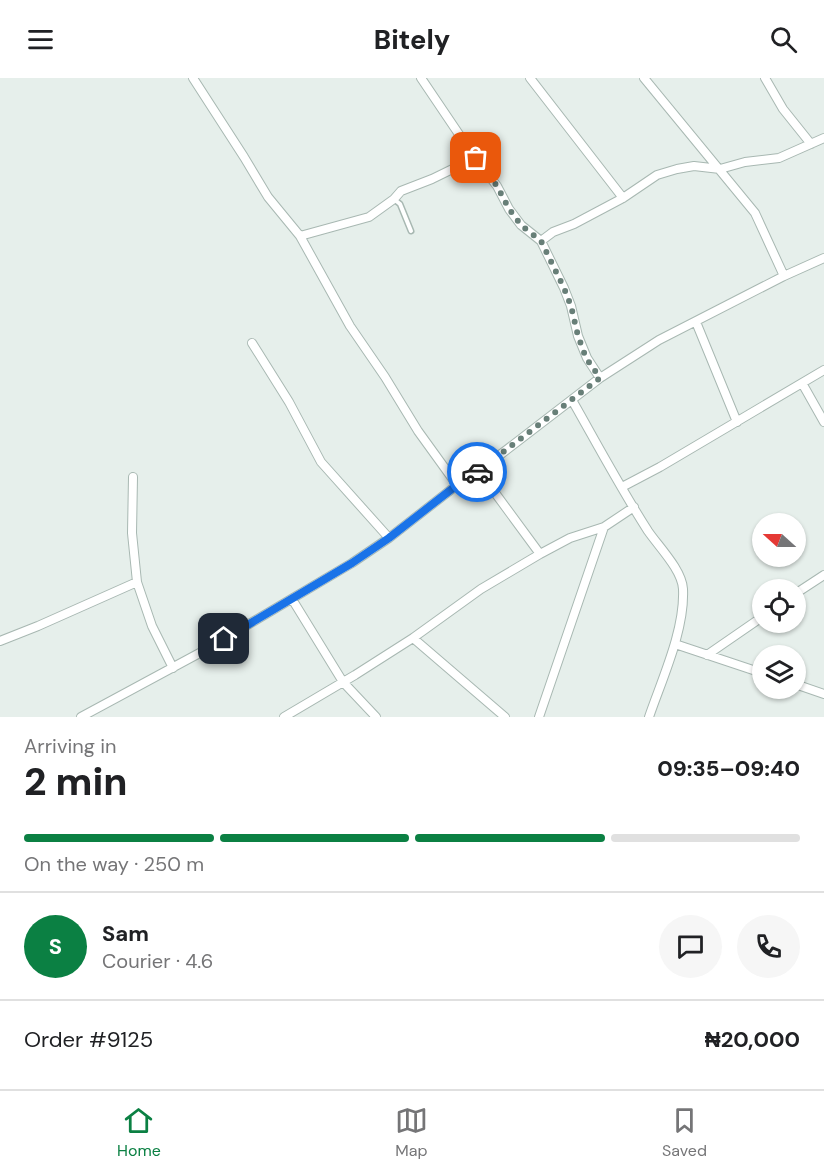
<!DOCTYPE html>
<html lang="en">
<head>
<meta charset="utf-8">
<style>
  :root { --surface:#fff; --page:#f6f6f6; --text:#202124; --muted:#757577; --line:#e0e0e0; --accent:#0b8043 }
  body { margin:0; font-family:"DM Sans",sans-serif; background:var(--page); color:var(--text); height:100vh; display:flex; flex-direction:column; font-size:22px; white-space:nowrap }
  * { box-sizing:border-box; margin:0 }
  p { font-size:20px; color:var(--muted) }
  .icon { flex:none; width:33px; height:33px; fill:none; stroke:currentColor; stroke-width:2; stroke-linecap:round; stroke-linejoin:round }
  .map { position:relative; height:639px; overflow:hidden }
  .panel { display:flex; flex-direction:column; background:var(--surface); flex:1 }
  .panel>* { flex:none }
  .needle { width:39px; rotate:291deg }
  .fabs { position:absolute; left:752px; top:435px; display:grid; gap:12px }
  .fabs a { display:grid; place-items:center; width:54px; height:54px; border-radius:50%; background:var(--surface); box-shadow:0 2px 4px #0004; font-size:30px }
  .pin { position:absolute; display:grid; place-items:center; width:51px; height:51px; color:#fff; margin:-26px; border-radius:12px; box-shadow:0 3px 9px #0006 }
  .courier { position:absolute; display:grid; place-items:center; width:60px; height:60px; margin:-30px; border:4px solid #1a73e8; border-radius:50%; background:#fff; color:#222; box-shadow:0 2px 8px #0007 }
  .overview em { font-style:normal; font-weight:800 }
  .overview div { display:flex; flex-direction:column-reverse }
  .overview { display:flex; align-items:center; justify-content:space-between; height:102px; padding:0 24px }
  h1 { font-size:39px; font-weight:800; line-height:45px }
  .bar { display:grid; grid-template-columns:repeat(4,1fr); gap:9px 6px; align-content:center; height:72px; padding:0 24px }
  .bar i { height:8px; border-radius:4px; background:var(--line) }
  .bar .on { background:var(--accent) }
  .bar p { grid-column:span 4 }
  .line { display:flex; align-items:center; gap:15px; padding:0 24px; border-top:2px solid var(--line) }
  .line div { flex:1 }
  .round { display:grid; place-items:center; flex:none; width:63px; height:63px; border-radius:32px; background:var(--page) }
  header { display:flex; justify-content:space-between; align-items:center; height:78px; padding:0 24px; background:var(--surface); font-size:27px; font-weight:800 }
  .tabs { display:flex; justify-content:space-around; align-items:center; height:84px; border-top:2px solid var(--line); background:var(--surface); font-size:16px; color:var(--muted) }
  .tabs a { display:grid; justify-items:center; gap:3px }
  .tabs .on { color:var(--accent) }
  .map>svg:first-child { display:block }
</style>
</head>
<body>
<header><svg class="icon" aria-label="menu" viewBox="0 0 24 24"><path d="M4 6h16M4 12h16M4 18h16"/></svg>Bitely<svg class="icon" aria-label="search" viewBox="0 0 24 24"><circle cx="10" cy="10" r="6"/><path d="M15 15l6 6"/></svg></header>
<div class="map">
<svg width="824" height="639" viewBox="0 0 824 639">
  <rect width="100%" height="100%" fill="#e6efeb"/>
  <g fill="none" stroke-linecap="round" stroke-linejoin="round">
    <!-- service casing -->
    <g stroke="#a8b8b2" stroke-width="7">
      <path id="service" d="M395,122L400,126L411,153"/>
    </g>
    <!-- minor casing -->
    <g stroke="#a8b8b2" stroke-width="10">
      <path id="minor" d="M193,0L244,79L268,119L300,158L350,248L385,299L418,353L457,407
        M421,0L475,80L497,108L509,131L521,147L541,163L564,210L571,228L578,258L587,280L600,300
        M530,0L623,120
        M644,0L755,135L784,198
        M765,0L783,31L811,66
        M300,158L369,139L394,121L401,113L432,101L475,80
        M541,163L553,154L574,146L623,120L657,97L677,91L694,88L720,91L745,84L779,80L824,60
        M696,244L737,344
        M252,265L289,324L321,384L389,460
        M802,305L824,344
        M572,322C597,366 621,411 648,453C659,469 682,492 683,511C685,552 662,601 649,639
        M479,393L540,476
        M133,399L132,455L137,504L152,548L173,590
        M622,409L660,389L824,292
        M795,516L824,497
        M292,521L343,604L376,639
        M413,560L505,639
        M0,563L38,548L137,504
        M675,566L762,595
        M707,577L762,539
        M795,606L824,616
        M81,639L207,571L352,485L389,460L457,407L479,393L600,300L659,262L784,198L824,180
        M284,639L355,597L413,560L481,511L540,476L570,460L604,449
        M539,639L604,449L634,429"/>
    </g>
    <!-- service -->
    <use href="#service" stroke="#fff" stroke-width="4"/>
    <!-- minor -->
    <use href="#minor" stroke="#fff" stroke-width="8"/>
  </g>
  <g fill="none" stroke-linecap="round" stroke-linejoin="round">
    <!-- done -->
    <path stroke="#687f78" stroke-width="6" stroke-dasharray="0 10.8" d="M476,80L497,108L509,131L521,147L541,163L564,210L571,228L578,258L586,280L600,300L477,394"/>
    <!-- route -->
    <path stroke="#1a73e8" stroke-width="8" d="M224,561L352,485L389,460L457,407L477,394"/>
  </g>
</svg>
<div class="fabs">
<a><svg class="needle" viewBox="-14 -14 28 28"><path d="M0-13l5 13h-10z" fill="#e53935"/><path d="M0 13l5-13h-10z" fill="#757577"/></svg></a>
<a><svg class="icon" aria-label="locate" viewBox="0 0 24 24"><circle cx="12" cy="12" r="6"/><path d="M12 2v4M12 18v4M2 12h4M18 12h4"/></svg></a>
<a><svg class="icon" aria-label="layers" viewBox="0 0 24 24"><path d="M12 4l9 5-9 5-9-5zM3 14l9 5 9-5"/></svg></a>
</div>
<div class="pin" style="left:476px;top:80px;background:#ea580c"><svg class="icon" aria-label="bag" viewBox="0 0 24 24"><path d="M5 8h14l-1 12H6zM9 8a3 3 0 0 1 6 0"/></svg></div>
<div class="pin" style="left:224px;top:561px;background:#1f2937"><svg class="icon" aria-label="home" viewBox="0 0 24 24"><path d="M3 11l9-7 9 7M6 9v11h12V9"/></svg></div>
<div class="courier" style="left:477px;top:394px"><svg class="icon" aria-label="car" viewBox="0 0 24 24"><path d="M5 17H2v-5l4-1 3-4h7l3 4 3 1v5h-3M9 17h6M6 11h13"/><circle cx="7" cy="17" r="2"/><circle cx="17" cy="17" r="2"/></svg></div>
</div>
<section class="panel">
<div class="overview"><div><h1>2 min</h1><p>Arriving in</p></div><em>09:35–09:40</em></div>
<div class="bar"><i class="on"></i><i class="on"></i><i class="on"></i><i></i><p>On the way · 250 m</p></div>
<div class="line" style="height:108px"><b class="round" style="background:var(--accent);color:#fff">S</b><div><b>Sam</b><p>Courier · 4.6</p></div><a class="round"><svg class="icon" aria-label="chat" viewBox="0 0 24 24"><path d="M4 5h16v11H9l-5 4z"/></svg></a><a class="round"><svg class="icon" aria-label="phone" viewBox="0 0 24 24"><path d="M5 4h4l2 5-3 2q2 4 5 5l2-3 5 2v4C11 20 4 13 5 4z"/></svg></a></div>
<div class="line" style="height:78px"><div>Order #9125</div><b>₦20,000</b></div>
</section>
<nav class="tabs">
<a class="on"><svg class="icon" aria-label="home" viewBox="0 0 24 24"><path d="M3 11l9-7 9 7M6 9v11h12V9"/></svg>Home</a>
<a><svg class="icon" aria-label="map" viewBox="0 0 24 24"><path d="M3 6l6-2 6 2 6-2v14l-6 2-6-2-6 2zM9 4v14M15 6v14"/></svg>Map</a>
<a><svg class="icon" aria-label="saved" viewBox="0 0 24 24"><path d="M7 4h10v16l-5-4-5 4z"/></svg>Saved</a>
</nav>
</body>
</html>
